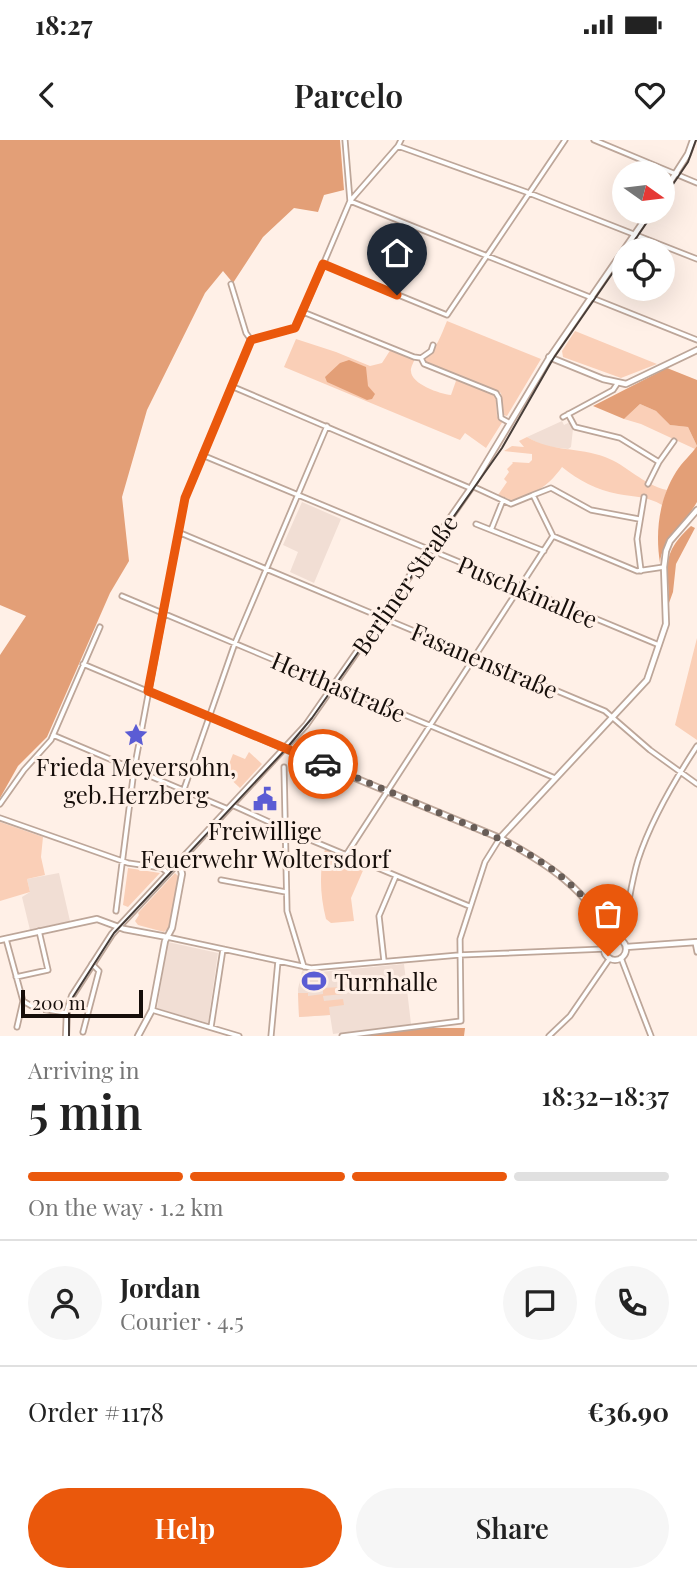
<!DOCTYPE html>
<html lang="en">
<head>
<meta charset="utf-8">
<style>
  :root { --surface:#fff; --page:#f6f6f6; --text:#222; --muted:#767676; --line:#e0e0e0; --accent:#ea580c }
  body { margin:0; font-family:"Playfair Display",serif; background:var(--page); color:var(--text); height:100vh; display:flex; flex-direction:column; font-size:26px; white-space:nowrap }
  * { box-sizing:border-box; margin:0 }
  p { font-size:23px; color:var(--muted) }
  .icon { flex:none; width:38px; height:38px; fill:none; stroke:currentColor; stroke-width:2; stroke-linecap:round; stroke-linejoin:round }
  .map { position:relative; height:896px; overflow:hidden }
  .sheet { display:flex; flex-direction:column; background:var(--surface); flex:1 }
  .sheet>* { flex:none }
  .needle { width:46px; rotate:104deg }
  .buttons { position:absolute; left:612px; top:21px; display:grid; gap:14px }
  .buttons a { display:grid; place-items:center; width:63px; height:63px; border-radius:50%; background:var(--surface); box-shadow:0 7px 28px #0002; font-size:35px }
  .scale { position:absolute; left:21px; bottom:18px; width:122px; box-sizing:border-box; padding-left:7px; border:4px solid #160e0a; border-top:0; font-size:19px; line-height:24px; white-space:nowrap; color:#160e0a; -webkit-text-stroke:5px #fff0e7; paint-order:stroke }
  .pin { position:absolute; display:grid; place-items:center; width:60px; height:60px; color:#fff; margin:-72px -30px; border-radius:50% 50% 50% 0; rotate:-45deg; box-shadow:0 0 7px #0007 }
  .pin .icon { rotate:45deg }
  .courier { position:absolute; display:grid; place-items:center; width:70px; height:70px; margin:-35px; border:5px solid #ea580c; border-radius:50%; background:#fff; color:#222; box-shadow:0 2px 9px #0007 }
  .overview em { font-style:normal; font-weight:600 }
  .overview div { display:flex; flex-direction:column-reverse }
  .overview { display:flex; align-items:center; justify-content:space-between; height:119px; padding:0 28px }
  h1 { font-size:46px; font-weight:600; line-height:52px }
  .bar { display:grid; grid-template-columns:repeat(4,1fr); gap:10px 7px; align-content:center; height:84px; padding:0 28px }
  .bar i { height:9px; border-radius:5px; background:var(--line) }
  .bar .active { background:var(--accent) }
  .bar p { grid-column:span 4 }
  .line { display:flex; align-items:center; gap:18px; padding:0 28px; border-top:2px solid var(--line) }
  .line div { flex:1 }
  .round { display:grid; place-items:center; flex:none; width:74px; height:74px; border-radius:37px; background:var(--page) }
  .cta { display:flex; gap:14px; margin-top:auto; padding:14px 28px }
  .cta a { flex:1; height:80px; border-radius:42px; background:var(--accent); color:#fff; font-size:28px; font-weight:600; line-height:80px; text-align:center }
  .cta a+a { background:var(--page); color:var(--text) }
  .status { display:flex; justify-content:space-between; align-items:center; height:49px; padding:0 35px; background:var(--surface); direction:ltr }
  .status svg { height:19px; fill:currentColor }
  header { display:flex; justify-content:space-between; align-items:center; height:91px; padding:0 28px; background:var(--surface); font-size:32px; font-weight:600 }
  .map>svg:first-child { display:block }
</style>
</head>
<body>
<div class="status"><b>18:27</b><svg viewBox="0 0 49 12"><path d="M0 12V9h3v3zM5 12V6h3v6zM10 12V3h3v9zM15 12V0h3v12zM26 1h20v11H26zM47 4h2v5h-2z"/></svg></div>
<header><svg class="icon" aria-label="back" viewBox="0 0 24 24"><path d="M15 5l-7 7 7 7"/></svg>Parcelo<svg class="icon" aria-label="heart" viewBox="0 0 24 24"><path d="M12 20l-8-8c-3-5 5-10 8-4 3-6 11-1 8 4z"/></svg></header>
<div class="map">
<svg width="697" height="896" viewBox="0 0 697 896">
  <rect width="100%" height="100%" fill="#fff0e7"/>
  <!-- built -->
  <path fill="#f1ded4" d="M562,281L564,285L570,282L573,289L571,307L568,309L543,306L527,297Z
    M302,362L341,379L314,443L290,432L298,412L283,405Z
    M59,733L70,781L30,790L22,757L30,752L27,739Z
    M168,802L218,813L208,883L157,868Z
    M404,824L411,884L333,894L330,875L299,877L298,849L302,831L309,833Z"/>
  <!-- green -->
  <path fill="#facfb7" d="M447,181L541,219L507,276L503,275L501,253L427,223L424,219C437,209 441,195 447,181Z
    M575,191L657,224L621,238L563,217L562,211Z
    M296,199L336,212L370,226L382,223L391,209L415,219C414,221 410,229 411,231C411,244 440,254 451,255L457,238L496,254L497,276L503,281L486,308L465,293L460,300L284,227Z
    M640,264L656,271L670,285L688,287L697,306L695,309L641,284L624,279Z
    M527,297C551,312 579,307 605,317C627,325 643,345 667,350L662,365C647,356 634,357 618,354C597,350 578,340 562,327C546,349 537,351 513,361L498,355L507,342L504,339L509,332L507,329L513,323L512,322L529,323L532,320V314L504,311L512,306L524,307L519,301Z
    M697,498V600L675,585Z
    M249,612L262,624L240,648L225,634L233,614L245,619Z
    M0,682L43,697L41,717L45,735L27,739L30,752L0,761Z
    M325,709L365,726L351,758L354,781L331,783L326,779C320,755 319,732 325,709Z
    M128,728L160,733L128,767L123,765Z
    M175,733L179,737L169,788L164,792L138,785L135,781L139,775L138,773Z
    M342,847L343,854L323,856L324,861L343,859L344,865L329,867L330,875L299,877L298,853H308V856L323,854V848Z"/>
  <!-- forest -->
  <path fill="#e39f77" d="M0,0H340L344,50L324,55L318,72L294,68L263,97L233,143L223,131L205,153L147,270L122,357L129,421L110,453L47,597L18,626L0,658V515L26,476L0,465Z
    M349,220L366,227L368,246L375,254L372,259L367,260L327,242L325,237L340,223Z
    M667,228L697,240V362C685,384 663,396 660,423C655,392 659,359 676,332C682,322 691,315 697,306L688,287L670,285L656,271L640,264L624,279L593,266Z
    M691,386L695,388L676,424L673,452L669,463C668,424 661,414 691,386Z
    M429,888H465L464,896H361Z"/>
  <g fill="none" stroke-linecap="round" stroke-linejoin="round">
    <!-- minor casing -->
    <g stroke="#bda699" stroke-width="7">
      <path id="minor" d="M401,0L398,6L350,61L697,200
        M594,0L697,43
        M398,6L529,53L697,119
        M323,124L447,175L565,0
        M303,172L414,217L421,218L431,211L433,205
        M251,200L295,188L303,172L350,61L345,0
        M421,218L424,224L496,253L499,258L501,278L510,283
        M231,246L470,348
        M568,274L575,287L620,298L659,322
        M563,277L613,250L617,244
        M202,315L659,505
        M648,344L659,322L674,301
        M472,346L511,364L533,355L553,396L637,431L664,427
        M533,355L551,348L591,370L639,379
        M476,384L544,411
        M491,390L503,360
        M178,392L605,571L650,610L697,644
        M641,431L637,399L644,357
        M122,456L555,638
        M83,524L285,609
        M53,595L228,669
        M284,627L287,771L304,827
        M184,649L235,503L327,286
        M0,664L24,630L51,600L100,487
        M232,665L289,691L469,766
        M0,678L128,723L162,728L168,733
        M346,715L553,396
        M221,740L286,752
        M116,771L134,630L185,358L251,200L246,193L231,144
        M167,797L311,828L459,815L604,809
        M6,799L23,861L17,887
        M620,799C628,774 630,746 638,720C651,680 674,641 697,606
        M695,802L697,812
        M621,818L651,896
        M384,821L379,776L396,736
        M16,837L48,830L39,791
        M23,861L35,868L67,873
        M152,870L239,896
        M211,887L223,809
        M83,892L99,831L92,824
        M271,896L278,821
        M342,896L461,881L460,799L485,722L500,698
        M549,896L570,876L610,818"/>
    </g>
    <!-- tertiary casing -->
    <g stroke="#bda699" stroke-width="8">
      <path id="tertiary" d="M663,53L688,14L693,0
        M549,217L603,239L626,244L697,210
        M285,609L500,698C546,723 588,749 611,799
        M500,698L647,540L666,484L664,427L666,411L670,401L697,370
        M604 809a11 11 0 1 1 22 0a11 11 0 1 1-22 0Z
        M0,800L97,779L124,789L167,797
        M626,807L697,802
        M66,896L67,871L72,856L112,794L306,585L471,348L548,220L650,72
        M138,896L152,870L165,801L172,788L182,734L179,721"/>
    </g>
    <!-- minor -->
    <use href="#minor" stroke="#fff" stroke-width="3.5"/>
    <!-- tertiary -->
    <use href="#tertiary" stroke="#fff" stroke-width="4.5"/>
    <!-- tram -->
    <path stroke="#473d38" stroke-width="2" d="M663,59L688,22L696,0
      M628,110L654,72
      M69,896V873L73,857L114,793L286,609L312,578L502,308L553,219L625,115"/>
  </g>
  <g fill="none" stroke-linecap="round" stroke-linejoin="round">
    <!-- done -->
    <path stroke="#685d57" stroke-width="7" stroke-dasharray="0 12.6" d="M323,624C361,639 399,656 437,672C505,700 578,728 611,799L605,806L608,816"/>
    <!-- route -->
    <path stroke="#ea580c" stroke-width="9" d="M323,624L148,551L185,358L251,200L295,188L323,124L397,155"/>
  </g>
  <!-- icons -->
  <defs>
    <g id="sight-bare" transform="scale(1.89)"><path d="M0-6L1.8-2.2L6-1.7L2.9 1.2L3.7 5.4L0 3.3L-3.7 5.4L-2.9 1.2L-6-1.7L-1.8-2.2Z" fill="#5b5cd4" stroke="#fff0e7" stroke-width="2.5" paint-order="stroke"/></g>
    <g id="civic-bare" transform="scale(1.89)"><path d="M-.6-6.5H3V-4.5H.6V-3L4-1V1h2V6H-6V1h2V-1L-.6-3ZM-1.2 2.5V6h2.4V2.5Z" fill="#5b5cd4" stroke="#fff0e7" stroke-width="2.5" paint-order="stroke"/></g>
    <g id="stadium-bare" transform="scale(1.89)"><path d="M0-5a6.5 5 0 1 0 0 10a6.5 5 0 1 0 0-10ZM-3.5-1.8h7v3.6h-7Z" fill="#5b5cd4" stroke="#fff0e7" stroke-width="2.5" paint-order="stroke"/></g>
  </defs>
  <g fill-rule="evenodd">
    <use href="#sight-bare" x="136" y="595"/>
    <use href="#civic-bare" x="265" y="659"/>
    <use href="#stadium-bare" x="314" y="841"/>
  </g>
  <g text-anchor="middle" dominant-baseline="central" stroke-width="6" stroke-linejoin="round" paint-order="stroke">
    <!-- street labels -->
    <g font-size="24" fill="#160e0a" stroke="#fff0e7">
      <text transform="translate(404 444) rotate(-55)">Berliner Straße</text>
      <text transform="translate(528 451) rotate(23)">Puschkinallee</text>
      <text transform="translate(485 520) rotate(23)">Fasanenstraße</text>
      <text transform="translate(339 546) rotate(23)">Herthastraße</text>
    </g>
    <!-- poi labels -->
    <g font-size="24" fill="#160e0a" stroke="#fff0e7">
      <text x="136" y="626">Frieda Meyersohn,<tspan x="136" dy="28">geb.Herzberg</tspan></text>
      <text x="265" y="690">Freiwillige<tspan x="265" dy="28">Feuerwehr Woltersdorf</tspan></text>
      <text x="334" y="841" text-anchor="start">Turnhalle</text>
    </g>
  </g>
</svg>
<div class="buttons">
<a><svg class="needle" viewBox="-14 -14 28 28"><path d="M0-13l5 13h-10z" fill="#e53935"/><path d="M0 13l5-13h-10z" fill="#767676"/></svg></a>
<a><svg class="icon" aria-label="locate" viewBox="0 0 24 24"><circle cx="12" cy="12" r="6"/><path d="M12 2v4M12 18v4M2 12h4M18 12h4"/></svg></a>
</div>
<div class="scale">200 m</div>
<div class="pin" style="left:608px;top:816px;background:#ea580c"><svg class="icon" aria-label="bag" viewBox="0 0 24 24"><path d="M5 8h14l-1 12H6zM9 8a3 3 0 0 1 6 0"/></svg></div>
<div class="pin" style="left:397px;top:155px;background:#1f2937"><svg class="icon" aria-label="home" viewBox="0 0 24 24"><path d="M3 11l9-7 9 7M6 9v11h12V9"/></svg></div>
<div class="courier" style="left:323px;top:624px"><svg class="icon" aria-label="car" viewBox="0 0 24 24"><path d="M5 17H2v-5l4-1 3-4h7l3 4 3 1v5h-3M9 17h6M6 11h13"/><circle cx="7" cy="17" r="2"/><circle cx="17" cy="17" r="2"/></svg></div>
</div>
<section class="sheet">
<div class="overview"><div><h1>5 min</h1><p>Arriving in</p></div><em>18:32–18:37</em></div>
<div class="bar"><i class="active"></i><i class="active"></i><i class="active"></i><i></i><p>On the way · 1.2 km</p></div>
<div class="line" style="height:126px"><a class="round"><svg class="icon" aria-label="person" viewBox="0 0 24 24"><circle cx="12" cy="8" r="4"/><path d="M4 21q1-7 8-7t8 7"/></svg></a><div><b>Jordan</b><p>Courier · 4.5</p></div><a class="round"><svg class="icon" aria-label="chat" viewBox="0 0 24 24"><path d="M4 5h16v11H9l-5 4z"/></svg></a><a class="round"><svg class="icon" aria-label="phone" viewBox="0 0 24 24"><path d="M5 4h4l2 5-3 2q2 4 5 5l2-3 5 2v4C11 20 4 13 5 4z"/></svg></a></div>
<div class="line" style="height:91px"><div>Order #1178</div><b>€36.90</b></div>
<div class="cta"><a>Help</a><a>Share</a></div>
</section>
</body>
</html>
